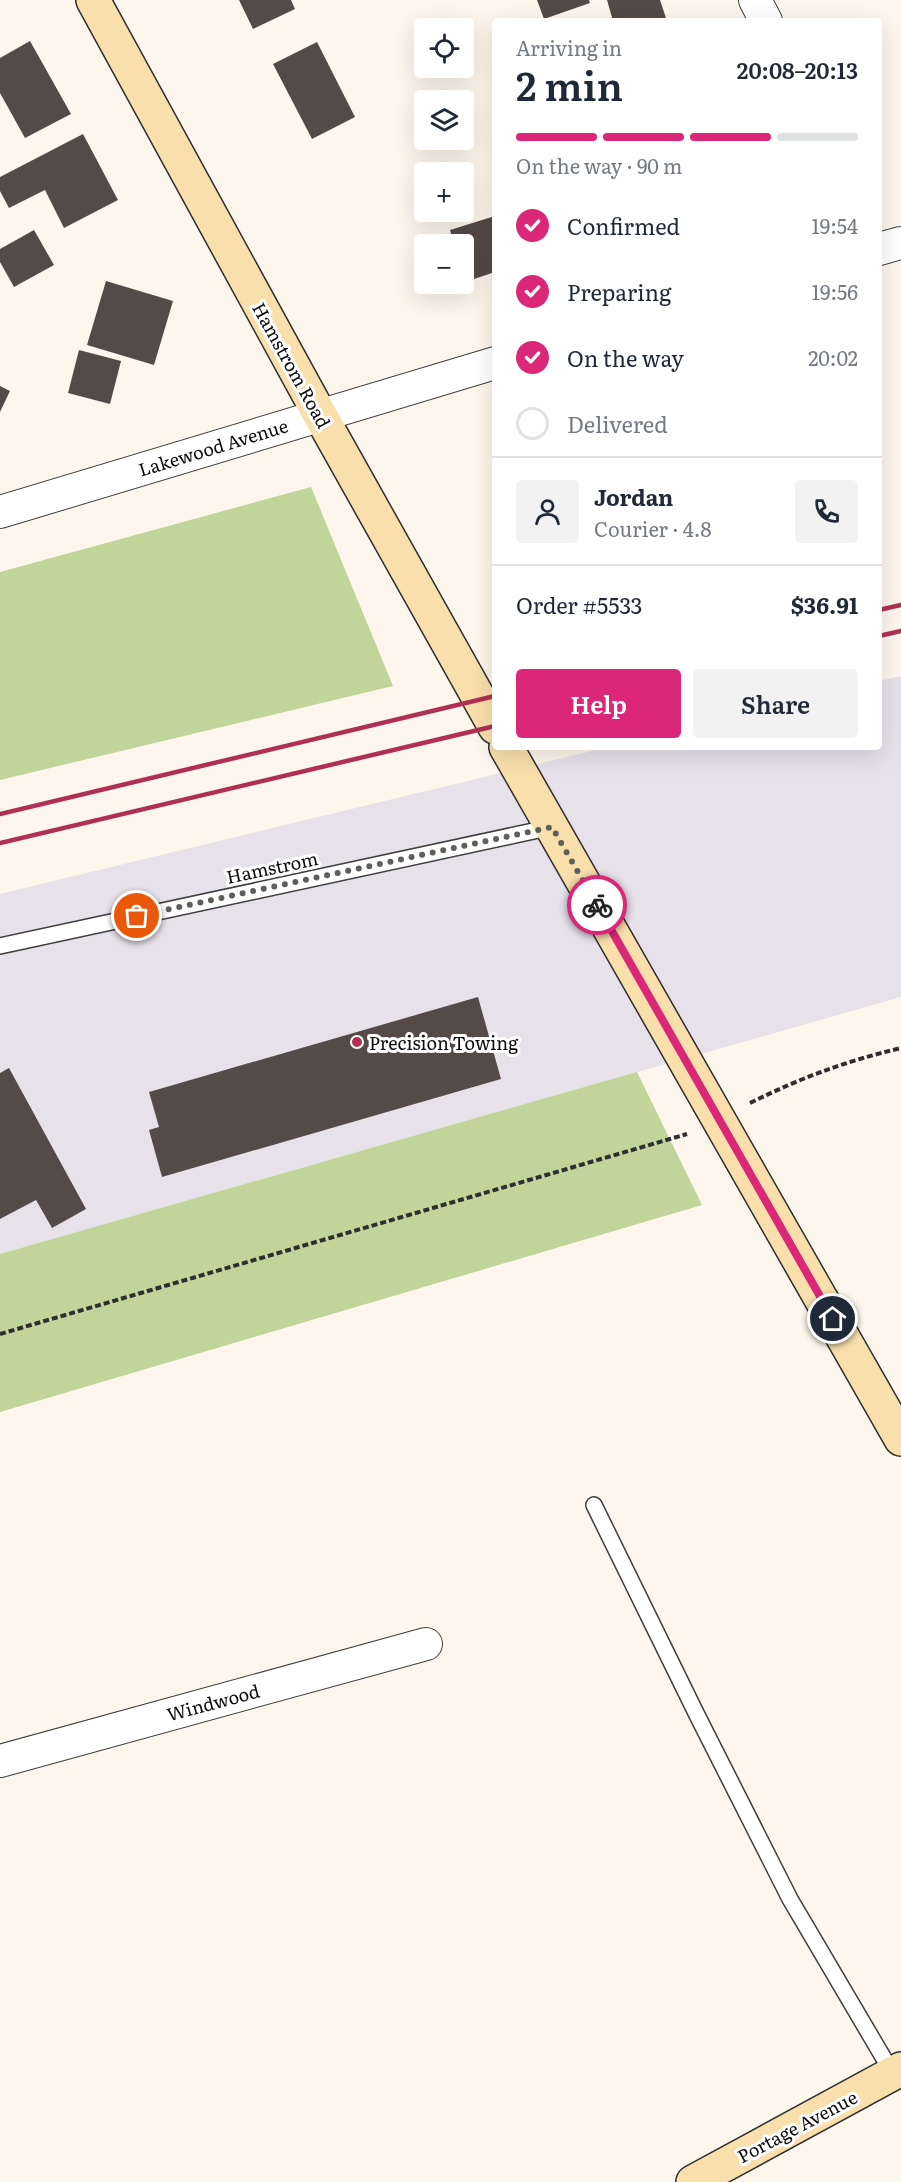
<!DOCTYPE html>
<html lang="en">
<head>
<meta charset="utf-8">
<style>
  :root { --surface:#fff; --page:#f2f2f3; --text:#1f2937; --muted:#747a83; --line:#e0e1e3; --accent:#db2777 }
  body { margin:0; font-family:Literata,serif; background:var(--page); color:var(--text); height:100vh; display:flex; flex-direction:column; font-size:22px; white-space:nowrap }
  * { box-sizing:border-box; margin:0 }
  p { font-size:20px; color:var(--muted) }
  .icon { flex:none; width:33px; height:33px; fill:none; stroke:currentColor; stroke-width:2; stroke-linecap:round; stroke-linejoin:round }
  .map { position:relative; flex:1; overflow:hidden }
  .side { position:absolute; left:492px; top:18px; width:390px; height:732px; display:flex; flex-direction:column; background:var(--surface); border-radius:6px; box-shadow:0 6px 24px #0002 }
  .side>* { flex:none }
  .tools { position:absolute; left:414px; top:18px; display:grid; gap:12px }
  .tools a { display:grid; place-items:center; width:60px; height:60px; border-radius:6px; background:var(--surface); box-shadow:0 6px 24px #0002; font-size:30px }
  .pin { position:absolute; display:grid; place-items:center; width:51px; height:51px; color:#fff; margin:-26px; border:3px solid #fff; border-radius:50%; box-shadow:0 2px 6px #0007 }
  .courier { position:absolute; display:grid; place-items:center; width:60px; height:60px; margin:-30px; border:4px solid #db2777; border-radius:50%; background:#fff; color:#222; box-shadow:0 2px 8px #0007 }
  .headline em { font-style:normal; font-weight:600 }
  .headline div { display:flex; flex-direction:column-reverse }
  .headline { display:flex; align-items:center; justify-content:space-between; height:102px; padding:0 24px }
  h1 { font-size:39px; font-weight:600; line-height:45px }
  .bar { display:grid; grid-template-columns:repeat(4,1fr); gap:9px 6px; align-content:center; height:72px; padding:0 24px }
  .bar i { height:8px; border-radius:4px; background:var(--line) }
  .bar .active { background:var(--accent) }
  .bar p { grid-column:span 4 }
  .line { display:flex; align-items:center; gap:15px; padding:0 24px; border-top:2px solid var(--line) }
  .line div { flex:1 }
  .round { display:grid; place-items:center; flex:none; width:63px; height:63px; border-radius:6px; background:var(--page) }
  ol { padding:0 24px; list-style:none }
  li { display:flex; align-items:center; gap:18px; height:66px }
  li p { margin-inline-start:auto }
  li .icon { padding:6px; border-radius:50%; background:var(--accent); color:#fff; stroke-width:4 }
  li:last-child { color:var(--muted) }
  li i { width:33px; height:33px; border:3px solid var(--line); border-radius:50% }
  .cta { display:flex; gap:12px; margin-top:auto; padding:12px 24px }
  .cta a { flex:1; height:69px; border-radius:6px; background:var(--accent); color:#fff; font-size:24px; font-weight:600; line-height:69px; text-align:center }
  .cta a+a { background:var(--page); color:var(--text) }
  .map>svg:first-child { display:block }
</style>
</head>
<body>
<div class="map">
<svg width="901" height="2182" viewBox="0 0 901 2182">
  <rect width="100%" height="100%" fill="#fdf6ec"/>
  <!-- industrial -->
  <path fill="#e7e1ea" d="M901,676V997L0,1254V894L608,747H879V681Z"/>
  <!-- forest -->
  <path fill="#c1d49a" d="M311,487L393,686L0,780V572Z
    M637,1072L702,1205L0,1412V1254Z"/>
  <!-- building -->
  <path fill="#544b49" d="M239,0H291L295,9L253,29Z
    M537,0H589L590,3L544,19Z
    M607,0H660L667,21H613Z
    M30,41L71,114L25,138L0,93V58Z
    M317,42L355,117L312,139L273,64Z
    M83,134L118,200L64,228L45,190L9,208L0,191V177Z
    M495,216V272L465,282L464,244H454L450,230Z
    M34,230L54,265L14,287L0,262V249Z
    M106,281L173,301L154,365L87,345Z
    M79,350L121,361L110,404L68,393Z
    M0,386L10,391L0,412Z
    M478,997L501,1079L162,1177L149,1130L159,1127L149,1092Z
    M9,1068L86,1209L52,1228L36,1200L0,1219V1073Z"/>
  <g fill="none" stroke-linecap="round" stroke-linejoin="round">
    <!-- lane casing -->
    <g stroke="#3f3f3f" stroke-width="18">
      <path id="lane" d="M0,946L552,827
        M594,1505L697,1715L790,1899L893,2074"/>
    </g>
    <!-- street casing -->
    <g stroke="#3f3f3f" stroke-width="34">
      <path id="street" d="M755,0L766,21
        M879,249L901,243
        M0,512L495,363
        M0,1761L426,1644"/>
    </g>
    <!-- secondary casing -->
    <g stroke="#2e2e2e" stroke-width="36">
      <path id="secondary" d="M93,0L320,415L495,727
        M506,747L901,1439
        M693,2182L901,2069"/>
    </g>
    <!-- path -->
    <path stroke="#2e2e2e" stroke-width="4" stroke-dasharray="6 3" stroke-linecap="butt" d="M750,1103C803,1077 843,1062 901,1048
      M0,1334L687,1134"/>
    <!-- lane -->
    <use href="#lane" stroke="#fff" stroke-width="15"/>
    <!-- street -->
    <use href="#street" stroke="#fff" stroke-width="32"/>
    <!-- secondary -->
    <use href="#secondary" stroke="#f8dfac" stroke-width="33"/>
    <!-- rail -->
    <path stroke="#b03053" stroke-width="4.5" d="M879,610L901,605
      M879,636L901,631
      M0,814L495,696
      M0,843L495,726"/>
  </g>
  <g fill="none" stroke-linecap="round" stroke-linejoin="round">
    <!-- done -->
    <path stroke="#605e5a" stroke-width="6" stroke-dasharray="0 10.8" d="M137,916L552,827L597,905"/>
    <!-- route -->
    <path stroke="#db2777" stroke-width="8" d="M597,905L833,1319"/>
  </g>
  <!-- markers -->
  <circle fill="#b03053" stroke="#fff" stroke-width="2" cx="357" cy="1042" r="6"/>
  <g text-anchor="middle" dominant-baseline="central" stroke-width="6" stroke-linejoin="round" paint-order="stroke">
    <!-- street labels -->
    <g font-size="18" fill="#0c0c0c" stroke="#fff">
      <text transform="translate(292 365) rotate(61)">Hamstrom Road</text>
      <text transform="translate(213 447) rotate(-17)">Lakewood Avenue</text>
      <text transform="translate(272 867) rotate(-12)">Hamstrom</text>
      <text transform="translate(213 1702) rotate(-15)">Windwood</text>
      <text transform="translate(797 2126) rotate(-28)">Portage Avenue</text>
    </g>
    <!-- poi labels -->
    <g font-size="18" fill="#0c0c0c" stroke="#fff" text-anchor="start">
      <text x="369" y="1042">Precision Towing</text>
    </g>
  </g>
</svg>
<div class="tools">
<a><svg class="icon" aria-label="locate" viewBox="0 0 24 24"><circle cx="12" cy="12" r="6"/><path d="M12 2v4M12 18v4M2 12h4M18 12h4"/></svg></a>
<a><svg class="icon" aria-label="layers" viewBox="0 0 24 24"><path d="M12 4l9 5-9 5-9-5zM3 14l9 5 9-5"/></svg></a>
<a>+</a>
<a>−</a>
</div>
<div class="pin" style="left:137px;top:916px;background:#ea580c"><svg class="icon" aria-label="bag" viewBox="0 0 24 24"><path d="M5 8h14l-1 12H6zM9 8a3 3 0 0 1 6 0"/></svg></div>
<div class="pin" style="left:833px;top:1319px;background:#1f2937"><svg class="icon" aria-label="home" viewBox="0 0 24 24"><path d="M3 11l9-7 9 7M6 9v11h12V9"/></svg></div>
<div class="courier" style="left:597px;top:905px"><svg class="icon" aria-label="bike" viewBox="0 0 24 24"><circle cx="6" cy="16" r="4"/><circle cx="18" cy="16" r="4"/><path d="M6 16l4-8h5l3 8M10 8l3 8H6M13 5h3"/></svg></div>
<section class="side">
<div class="headline"><div><h1>2 min</h1><p>Arriving in</p></div><em>20:08–20:13</em></div>
<div class="bar"><i class="active"></i><i class="active"></i><i class="active"></i><i></i><p>On the way · 90 m</p></div>
<ol>
<li><svg class="icon" aria-label="check" viewBox="0 0 24 24"><path d="M5 12l5 5 9-10"/></svg>Confirmed<p>19:54</p></li>
<li><svg class="icon" aria-label="check" viewBox="0 0 24 24"><path d="M5 12l5 5 9-10"/></svg>Preparing<p>19:56</p></li>
<li><svg class="icon" aria-label="check" viewBox="0 0 24 24"><path d="M5 12l5 5 9-10"/></svg>On the way<p>20:02</p></li>
<li><i></i>Delivered</li>
</ol>
<div class="line" style="height:108px"><a class="round"><svg class="icon" aria-label="person" viewBox="0 0 24 24"><circle cx="12" cy="8" r="4"/><path d="M4 21q1-7 8-7t8 7"/></svg></a><div><b>Jordan</b><p>Courier · 4.8</p></div><a class="round"><svg class="icon" aria-label="phone" viewBox="0 0 24 24"><path d="M5 4h4l2 5-3 2q2 4 5 5l2-3 5 2v4C11 20 4 13 5 4z"/></svg></a></div>
<div class="line" style="height:78px"><div>Order #5533</div><b>$36.91</b></div>
<div class="cta"><a>Help</a><a>Share</a></div>
</section>
</div>
</body>
</html>
